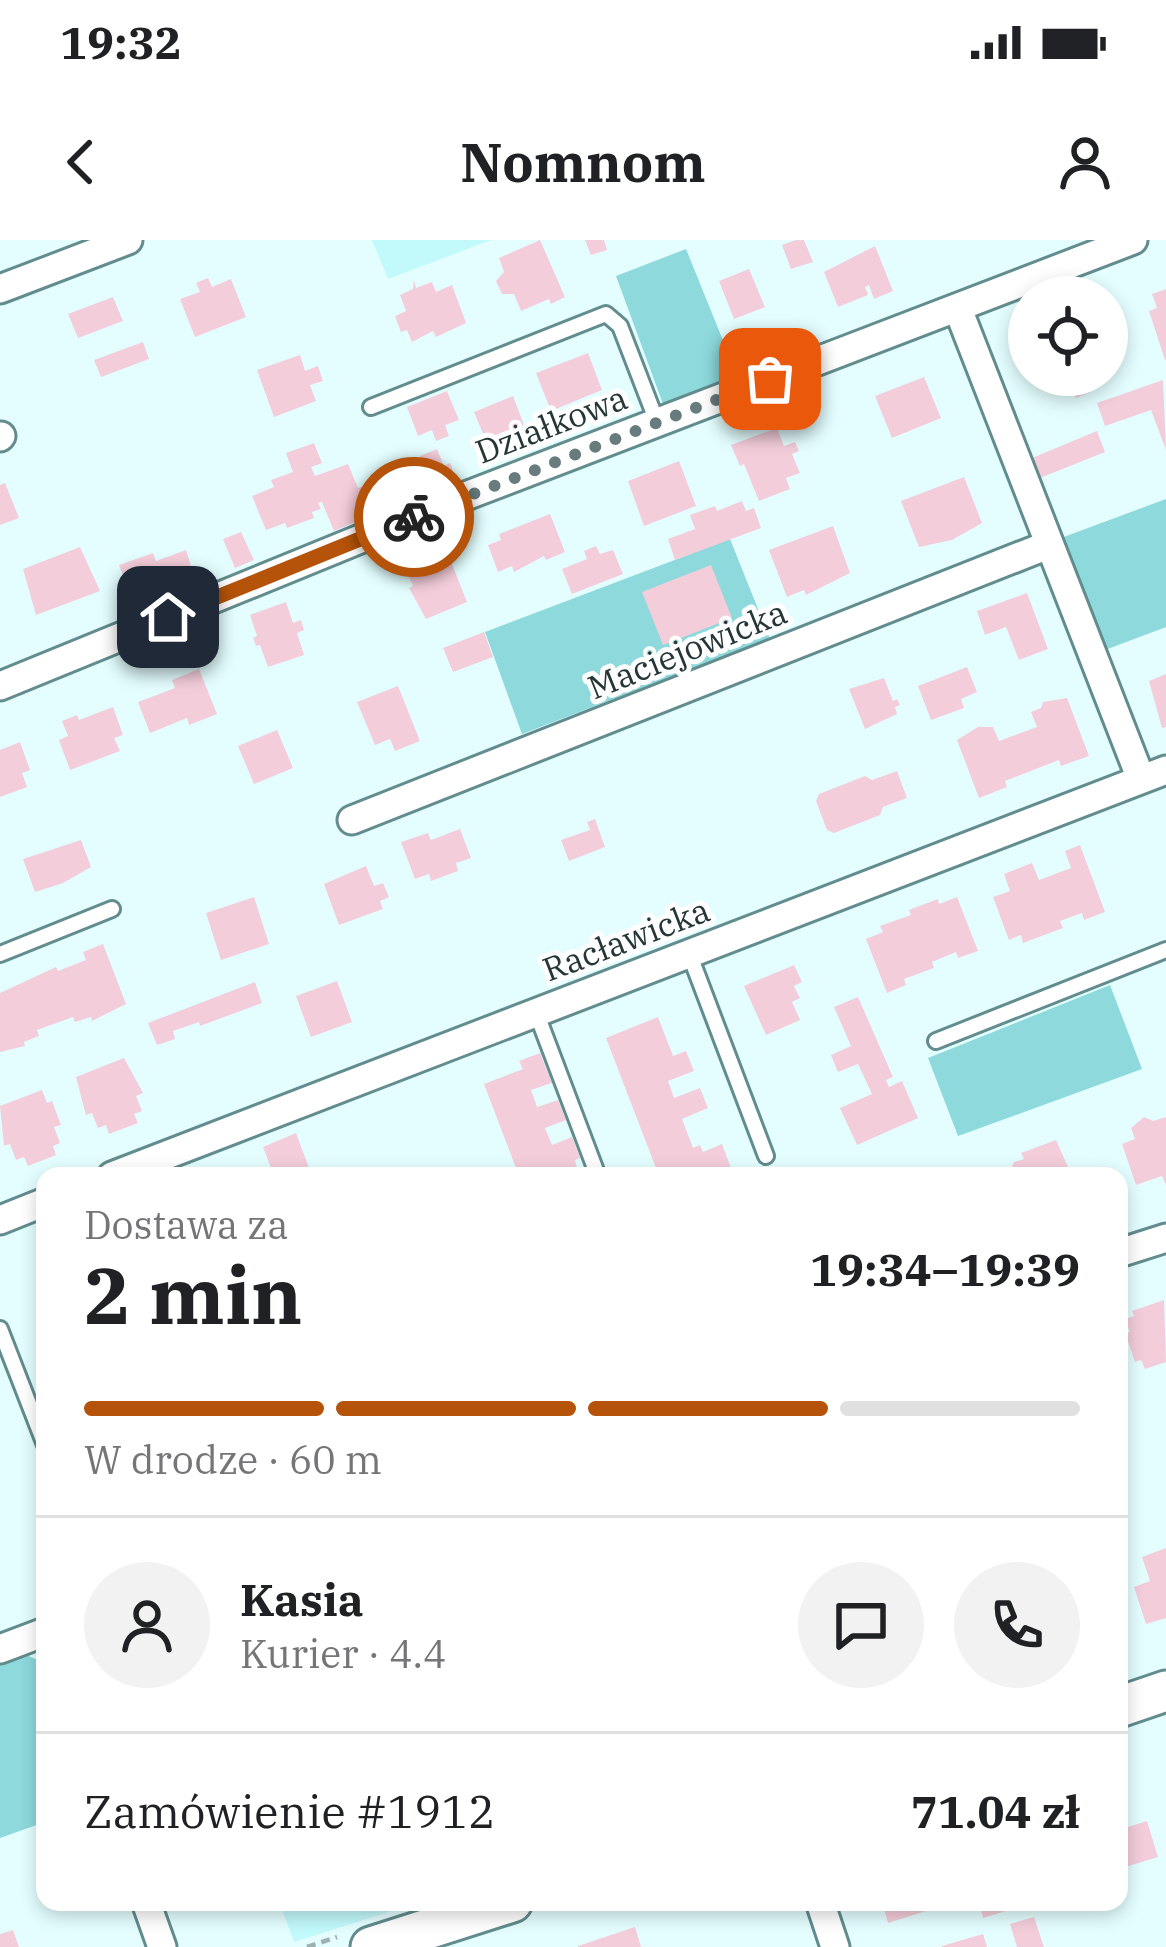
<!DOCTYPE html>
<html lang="pl">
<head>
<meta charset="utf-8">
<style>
  :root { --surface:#fff; --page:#f2f2f2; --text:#202124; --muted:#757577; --line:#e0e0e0; --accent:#b45309 }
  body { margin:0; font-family:"IBM Plex Serif",serif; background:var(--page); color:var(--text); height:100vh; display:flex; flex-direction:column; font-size:45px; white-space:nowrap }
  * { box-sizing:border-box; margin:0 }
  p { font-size:39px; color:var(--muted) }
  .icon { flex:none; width:66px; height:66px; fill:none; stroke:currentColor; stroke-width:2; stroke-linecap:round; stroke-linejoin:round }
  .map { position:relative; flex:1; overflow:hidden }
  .details { position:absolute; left:36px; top:927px; width:1092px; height:744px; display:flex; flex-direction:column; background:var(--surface); border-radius:24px; box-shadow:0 6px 18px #0003 }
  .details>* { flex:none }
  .controls { position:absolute; left:1008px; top:36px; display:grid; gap:24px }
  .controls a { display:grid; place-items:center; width:120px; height:120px; border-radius:50%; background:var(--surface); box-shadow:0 6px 18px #0003; font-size:60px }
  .pin { position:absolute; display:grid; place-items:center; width:102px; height:102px; color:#fff; margin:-51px; border-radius:24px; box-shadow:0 6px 18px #0006 }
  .courier { position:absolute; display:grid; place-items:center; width:120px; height:120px; margin:-60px; border:9px solid #b45309; border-radius:50%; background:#fff; color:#222; box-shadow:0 3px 15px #0007 }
  .head em { font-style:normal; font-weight:700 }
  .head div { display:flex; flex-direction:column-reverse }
  .head { display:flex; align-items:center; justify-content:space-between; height:204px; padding:0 48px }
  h1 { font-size:78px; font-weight:700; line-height:90px }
  .bar { display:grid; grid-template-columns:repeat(4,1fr); gap:18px 12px; align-content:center; height:144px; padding:0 48px }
  .bar i { height:15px; border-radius:9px; background:var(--line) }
  .bar .selected { background:var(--accent) }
  .bar p { grid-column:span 4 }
  .line { display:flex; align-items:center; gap:30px; padding:0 48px; border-top:3px solid var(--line) }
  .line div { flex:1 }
  .round { display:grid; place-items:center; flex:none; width:126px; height:126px; border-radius:63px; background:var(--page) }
  .status { display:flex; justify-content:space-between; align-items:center; height:84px; padding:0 60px; background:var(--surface); direction:ltr }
  .status svg { height:33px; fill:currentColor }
  header { display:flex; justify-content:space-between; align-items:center; height:156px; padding:0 48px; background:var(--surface); font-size:54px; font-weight:700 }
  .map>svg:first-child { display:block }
</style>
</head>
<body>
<div class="status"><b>19:32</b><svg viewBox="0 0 49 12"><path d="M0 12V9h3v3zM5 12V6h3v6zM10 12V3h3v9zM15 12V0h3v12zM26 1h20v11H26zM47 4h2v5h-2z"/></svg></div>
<header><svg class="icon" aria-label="back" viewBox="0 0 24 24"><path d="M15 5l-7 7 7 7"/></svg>Nomnom<svg class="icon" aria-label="person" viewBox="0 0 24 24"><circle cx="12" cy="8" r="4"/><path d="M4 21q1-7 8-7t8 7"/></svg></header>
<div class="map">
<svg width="1166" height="1707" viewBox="0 0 1166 1707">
  <rect width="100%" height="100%" fill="#e4feff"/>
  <!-- built -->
  <path fill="#c2f9fb" d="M372,0H491L388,39Z
    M279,1662H420L294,1702Z"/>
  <!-- green -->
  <path fill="#8dd9dc" d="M686,9L737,135L663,164L616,36Z
    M1166,259V387L1105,410L1061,298Z
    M730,299L770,399L522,494L485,392Z
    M1110,745L1142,829L958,896L928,818Z
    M22,1413L40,1421L45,1437V1582L0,1598V1422Z"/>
  <!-- building -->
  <path fill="#f3cdda" d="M540,0L565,57L551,64L549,59L521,71L514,54H502L496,41L504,32L499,18Z
    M585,0H604L607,10L591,15Z
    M796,0H804L813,22L791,29L782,5Z
    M875,6L893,51L874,59L869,45L865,47L868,55L838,67L824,32Z
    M749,29L765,67L734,79L719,41Z
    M208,38L212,47L231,39L246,77L195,97L180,59L200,52L196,43Z
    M414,40L416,48L432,42L436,52L452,45L466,83L436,97L433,91L412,102L407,90L401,92L395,76L406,71L400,55L413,49Z
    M1166,49V120H1165L1149,71L1157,68L1152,54Z
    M113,57L123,81L78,98L68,74Z
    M143,102L149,119L101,137L94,120Z
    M588,113L602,150L551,171L536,133Z
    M300,115L305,131L318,126L323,141L310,145L316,161L274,177L257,130Z
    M1083,136L1090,152L1076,158L1069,142Z
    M924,137L941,178L892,198L875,156Z
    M1163,140L1166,210L1151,170L1105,186L1097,163Z
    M447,151L459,180L445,185L449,196L436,201L432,190L418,196L407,167Z
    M513,156L527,193L489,208L474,172Z
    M777,188L784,206L795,202L799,211L792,214L800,233L786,238L790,249L759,261L744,224L740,226L731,205Z
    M1097,191L1105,212L1040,238L1032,218Z
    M314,203L322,223L311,227L315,236L348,224L358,248L374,242L378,251L362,260L369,276L334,291L322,262L318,263L321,269L312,272L314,278L287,288L285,283L266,290L252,256L274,247L271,240L293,232L286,213Z
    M437,209L444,226L450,223L457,242L434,251L420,216Z
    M679,221L696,266L644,286L628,241Z
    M964,237L982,283L952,300L919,307L901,261Z
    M5,243L19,278L0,285V245Z
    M742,261L746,271L754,268L761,288L675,320L668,299L695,289L690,275L715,266L717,271Z
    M550,274L565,312L546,320L544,316L514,332L512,326L498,332L488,305L501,300L499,294Z
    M833,286L850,333L806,355L804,350L787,357L769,310Z
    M241,292L254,320L235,328L223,299Z
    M596,306L600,314L613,310L623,334L572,354L562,329L587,319L584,311Z
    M80,307L100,351L36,375L23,329Z
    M186,310L194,336L178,342L176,337L160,340L129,351L119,325L153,313L156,321Z
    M448,314L467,362L426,379L409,348L413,346L406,331Z
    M711,325L732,378L663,405L642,352Z
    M1027,353L1048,409L1019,420L1006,387L985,395L977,371Z
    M286,362L293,383L301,380L304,390L297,393L304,415L268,427L260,405L256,406L253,398L257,396L250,375Z
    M484,392L493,417L453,432L443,408Z
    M967,427L977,452L961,459L964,468L931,480L918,446Z
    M199,429L217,474L189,485L187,478L150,493L138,462L175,448L172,440Z
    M1166,434V487L1162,488L1149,441Z
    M884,438L893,461L897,459L900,465L895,467L897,474L865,489L849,449Z
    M398,446L420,501L395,511L390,499L375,505L357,462Z
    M1067,458L1089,516L1061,526L1059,520L1005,541L1007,547L979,558L957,500L978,487H993L999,501L1037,487L1031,472L1041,468L1043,462Z
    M113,467L123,495L114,498L120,511L70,530L59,500L68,496L62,481L77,475L79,480Z
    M277,490L293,528L254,544L238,506Z
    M20,502L30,530L22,533L27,547L0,557V510Z
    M897,531L907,558L883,567L880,575L834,593L827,590L816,561L819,554L865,536L872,540Z
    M595,579L605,607L569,621L561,600L590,590L587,582Z
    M460,589L471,618L456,623L458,631L431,641L429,634L415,639L401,602L428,593L431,600Z
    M81,600L91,627L63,643L35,652L23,619Z
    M1080,605L1105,672L1084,680L1082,673L1060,681L1063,688L1023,703L1021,695L1009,700L993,657L1010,651L1004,634L1032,623L1039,640L1071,628L1065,611Z
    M366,626L374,646L383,643L389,657L380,661L383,669L339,685L324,644Z
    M254,657L269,704L221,720L206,673Z
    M957,657L978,711L958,718L956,712L932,722L934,728L904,739L906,745L887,753L866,699L883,692L880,686L911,675L909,670L938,659L939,664Z
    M103,704L126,764L92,781L91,777L75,782L73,777L37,790L39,796L24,802L25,806L0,812V753L56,727L58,731L86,720L83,712Z
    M794,725L802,742L794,746L800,758L792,762L800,780L766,795L744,746Z
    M337,741L352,782L311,797L296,756Z
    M255,742L262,763L200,786L199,782L173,791L175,799L157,805L148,783Z
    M858,757L893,837L886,840L889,847L902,841L918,878L857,905L840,868L872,854L858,824L838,832L831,815L851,806L834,767Z
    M658,777L673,816L686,811L694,831L668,841L674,858L700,848L708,868L682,879L693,908L700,905L703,912L722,904L734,936H659L606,798Z
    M540,813L552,843L531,850L537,867L558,860L566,880L545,888L552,905L572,897L580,918L575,920L577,928L563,933L564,936H519L484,844L523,829L519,821Z
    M124,818L143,853L136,856L142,871L134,874L138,883L109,894L106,885L98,888L92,873L86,875L76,837Z
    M42,850L47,863L52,861L61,885L54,887L60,903L53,906L56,915L28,926L24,917L16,920L10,904L4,906L0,866Z
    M1144,877L1153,881L1166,877V945L1162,936L1136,945L1122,904L1135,899L1131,888Z
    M296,893L312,936H274L263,907Z
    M1056,900L1072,936H1008L1014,922L1024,919L1021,913Z
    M1164,1060L1166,1122L1145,1129L1141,1120L1135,1122L1125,1093L1130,1092L1125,1079L1134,1076L1132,1071Z
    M1166,1308V1378L1146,1384L1134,1347L1150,1341L1142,1317Z
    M1147,1581L1158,1617L1119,1629V1590Z
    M882,1662H923L926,1671L888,1683Z
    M967,1662H1004L1006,1671L983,1678L980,1666L969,1669Z
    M1034,1677L1044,1707H1017L1010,1684Z
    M635,1687L641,1707H578V1706Z
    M13,1690L19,1707H0V1694Z
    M983,1694L987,1707H942V1706Z"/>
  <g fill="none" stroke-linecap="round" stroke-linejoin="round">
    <!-- lane casing -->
    <g stroke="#628c8d" stroke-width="20">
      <path id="lane" d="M371,167L606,74L620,86L657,182
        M689,713L766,916
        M0,714L112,669
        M536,772L598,936
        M936,801L1166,710
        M0,1089L45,1205"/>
    </g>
    <!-- street casing -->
    <g stroke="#628c8d" stroke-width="33">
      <path id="street" d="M0,49L128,0
        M958,69L1141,539
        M0,197L1,196
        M0,446L463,257L1133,0
        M352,580L1048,305
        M112,936L1166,530
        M0,980L45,962
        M1119,1013L1166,998
        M0,1409L45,1392
        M146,1662L162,1707
        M820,1662L835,1707"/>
    </g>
    <!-- secondary casing -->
    <g stroke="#628c8d" stroke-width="45">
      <path id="secondary" d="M1119,1467L1166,1451
        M371,1707L512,1662"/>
    </g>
    <!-- path -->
    <path stroke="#9bb2b3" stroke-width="4.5" stroke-dasharray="9 6" stroke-linecap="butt" d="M307,1707L337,1697"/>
    <!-- lane -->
    <use href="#lane" stroke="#fff" stroke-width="14"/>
    <!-- street -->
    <use href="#street" stroke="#fff" stroke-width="27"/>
    <!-- secondary -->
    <use href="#secondary" stroke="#fff" stroke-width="39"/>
  </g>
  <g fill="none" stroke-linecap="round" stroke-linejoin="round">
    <!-- done -->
    <path stroke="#687c7d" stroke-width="12" stroke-dasharray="0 21.6" d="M414,277L770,139"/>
    <!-- route -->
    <path stroke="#b45309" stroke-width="15" d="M168,377L414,277"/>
  </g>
  <g text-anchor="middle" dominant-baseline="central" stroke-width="10" stroke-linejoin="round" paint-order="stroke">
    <!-- street labels -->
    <g font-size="33" fill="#253637" stroke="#fff">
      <text transform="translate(551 184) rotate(-21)">Działkowa</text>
      <text transform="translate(687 409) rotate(-22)">Maciejowicka</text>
      <text transform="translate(626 699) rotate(-21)">Racławicka</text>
    </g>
  </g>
</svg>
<div class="controls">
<a><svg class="icon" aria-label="locate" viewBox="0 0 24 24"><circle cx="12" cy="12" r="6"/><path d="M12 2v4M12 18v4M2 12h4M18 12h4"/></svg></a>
</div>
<div class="pin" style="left:770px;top:139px;background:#ea580c"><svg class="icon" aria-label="bag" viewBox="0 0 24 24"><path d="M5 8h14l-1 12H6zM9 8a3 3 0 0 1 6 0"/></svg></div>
<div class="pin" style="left:168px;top:377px;background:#1f2937"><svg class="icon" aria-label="home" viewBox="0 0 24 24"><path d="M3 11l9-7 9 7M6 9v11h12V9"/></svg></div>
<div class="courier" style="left:414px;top:277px"><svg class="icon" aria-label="bike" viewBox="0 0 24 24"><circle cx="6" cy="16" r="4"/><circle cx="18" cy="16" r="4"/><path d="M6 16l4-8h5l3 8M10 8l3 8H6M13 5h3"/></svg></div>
<section class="details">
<div class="head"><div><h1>2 min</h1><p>Dostawa za</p></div><em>19:34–19:39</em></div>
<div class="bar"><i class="selected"></i><i class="selected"></i><i class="selected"></i><i></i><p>W drodze · 60 m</p></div>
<div class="line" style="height:216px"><a class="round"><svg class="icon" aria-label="person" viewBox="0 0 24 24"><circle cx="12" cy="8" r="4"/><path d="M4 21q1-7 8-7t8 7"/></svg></a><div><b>Kasia</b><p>Kurier · 4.4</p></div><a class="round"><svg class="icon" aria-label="chat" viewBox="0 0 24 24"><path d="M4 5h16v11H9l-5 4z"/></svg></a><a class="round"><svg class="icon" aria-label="phone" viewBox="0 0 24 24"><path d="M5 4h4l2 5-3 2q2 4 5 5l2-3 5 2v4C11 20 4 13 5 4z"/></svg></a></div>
<div class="line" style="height:156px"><div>Zamówienie #1912</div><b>71.04 zł</b></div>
</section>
</div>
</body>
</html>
